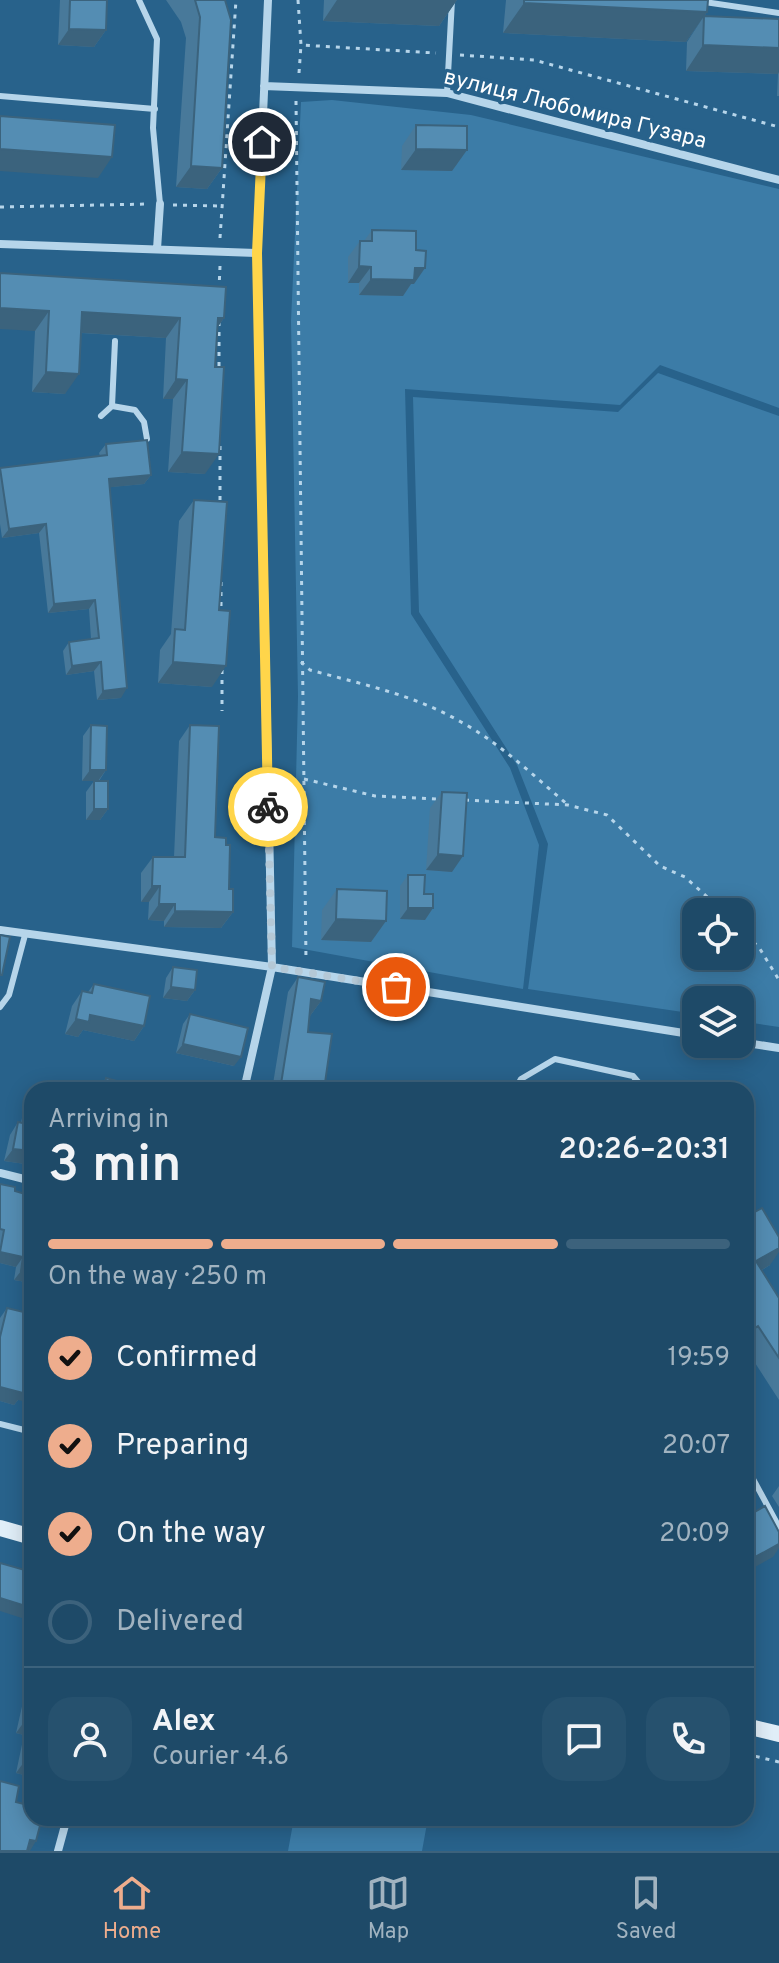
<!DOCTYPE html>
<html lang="en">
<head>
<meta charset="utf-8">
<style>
  :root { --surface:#1e4a68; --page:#26516e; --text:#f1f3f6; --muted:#a1b3c0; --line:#3c627c; --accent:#eead8d }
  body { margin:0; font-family:Overpass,sans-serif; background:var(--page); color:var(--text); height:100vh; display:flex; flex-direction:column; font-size:30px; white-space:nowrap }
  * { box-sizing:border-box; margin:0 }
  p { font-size:26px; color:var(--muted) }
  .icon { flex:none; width:44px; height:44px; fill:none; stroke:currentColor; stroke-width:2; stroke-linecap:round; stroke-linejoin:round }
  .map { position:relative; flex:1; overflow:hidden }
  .side { position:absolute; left:24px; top:1082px; width:730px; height:744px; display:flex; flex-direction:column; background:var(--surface); border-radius:24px; box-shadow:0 4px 20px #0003,0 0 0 2px var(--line) }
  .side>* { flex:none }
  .fabs { position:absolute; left:682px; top:898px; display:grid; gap:16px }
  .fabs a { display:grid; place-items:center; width:72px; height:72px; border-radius:16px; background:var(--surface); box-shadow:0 4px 20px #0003,0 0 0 2px var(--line); font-size:40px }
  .pin { position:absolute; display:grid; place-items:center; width:68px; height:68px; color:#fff; margin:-34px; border:4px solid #fff; border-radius:50%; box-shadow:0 2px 8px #0007 }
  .courier { position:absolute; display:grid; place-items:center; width:80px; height:80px; margin:-40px; border:6px solid #ffd54a; border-radius:50%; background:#fff; color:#222; box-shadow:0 2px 10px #0007 }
  .headline em { font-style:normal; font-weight:600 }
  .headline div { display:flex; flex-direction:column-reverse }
  .headline { display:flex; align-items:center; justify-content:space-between; height:136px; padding:0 24px }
  h1 { font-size:52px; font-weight:600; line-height:60px }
  .bar { display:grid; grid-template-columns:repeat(4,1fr); gap:12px 8px; align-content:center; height:96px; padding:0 24px }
  .bar i { height:10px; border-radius:6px; background:var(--line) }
  .bar .current { background:var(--accent) }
  .bar p { grid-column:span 4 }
  .line { display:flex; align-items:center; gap:20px; padding:0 24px; border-top:2px solid var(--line) }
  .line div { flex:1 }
  .round { display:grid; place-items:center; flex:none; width:84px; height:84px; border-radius:24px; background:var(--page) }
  ol { padding:0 24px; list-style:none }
  li { display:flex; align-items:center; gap:24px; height:88px }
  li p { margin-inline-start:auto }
  li .icon { padding:8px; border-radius:50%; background:var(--accent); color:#111; stroke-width:4 }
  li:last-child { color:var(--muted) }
  li i { width:44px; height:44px; border:4px solid var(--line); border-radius:50% }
  .menu { display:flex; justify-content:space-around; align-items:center; height:112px; border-top:2px solid var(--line); background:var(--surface); font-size:22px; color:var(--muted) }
  .menu a { display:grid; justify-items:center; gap:4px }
  .menu .current { color:var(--accent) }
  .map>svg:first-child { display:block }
</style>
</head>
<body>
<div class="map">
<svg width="779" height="1851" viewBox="0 0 779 1851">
  <rect width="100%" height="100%" fill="#28628b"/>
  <!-- green -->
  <path fill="#3c7ca7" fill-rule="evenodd" d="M332,100L471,115L779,189V408L660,365L620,405L405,389L411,614L510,768L539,845L523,989L292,947L298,696L291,321L301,102Z
    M658,373L779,416V1027L740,1021V1000H696V1014L528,989L548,844L517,765L419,612L413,397L618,412ZM740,912V956H696V912Z
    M294,1818H428L422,1851H288Z"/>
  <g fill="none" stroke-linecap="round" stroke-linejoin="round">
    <!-- path -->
    <path stroke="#b6d5ea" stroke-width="3" stroke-dasharray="4 6" stroke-linecap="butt" d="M298,0L301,45L436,53
      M460,55L534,60L779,127
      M299,73L301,45
      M296,101L306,961
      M173,205L221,206
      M0,207L149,204
      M220,238L236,0
      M219,290L220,266
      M219,322V371
      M220,446V503
      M221,582V611
      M301,662L310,670C361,684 415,695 461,722C501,744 534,776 568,805
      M222,670V711
      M304,779L375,796L438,799
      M465,800L568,805L607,815L660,866L685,877L724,912
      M740,927L760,949L779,980
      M746,1754L779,1762"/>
    <!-- lane -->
    <path stroke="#b6d5ea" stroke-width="6" d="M139,0L157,39L153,128L160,204
      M691,0L779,13
      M447,93L452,0
      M0,96L155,109
      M112,406L115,341
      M101,416L112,406L135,410L144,422L147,439
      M0,1007L9,995L25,935
      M515,1090L521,1079L555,1059L633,1076L645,1090
      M0,1424L32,1432
      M746,1466L779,1527"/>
    <!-- street -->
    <path stroke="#b6d5ea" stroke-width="8" d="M264,86L447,93L779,180
      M0,244L257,253
      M157,249L160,204
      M0,930L272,967L696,1035
      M740,1042L779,1048
      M244,1090L272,967L257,253L268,0
      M0,1173L32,1181
      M58,1851L67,1818"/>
    <!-- secondary -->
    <path stroke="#e0eef8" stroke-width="16" d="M0,1528L32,1537
      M746,1726L779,1734"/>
  </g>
  <!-- wall -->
  <path fill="#48799a" d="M58,0H107L106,30L94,47L58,45L60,0Z
    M166,0H225L222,168L207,189L176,187L186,38L181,22Z
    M324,0H457L439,26L323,21Z
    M506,0H708L707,12L686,42L503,33Z
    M704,16L779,19V96H777L778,74L686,71L687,42Z
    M416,125L467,150L452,171L401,170L402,146Z
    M372,230L414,284H411L403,296L359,295V283H348V257L360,241H364Z
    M0,273L224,318L217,328L205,474L168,472L173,399H163L166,338L81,333L65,394L32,392L35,331Z
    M106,444L151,475L144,484L110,487L121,698L97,700L94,671L66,675L63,651L69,642L91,639L89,609L48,613L39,533L2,538L0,524V468L100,456L99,453Z
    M194,500L212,687L158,683L160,650L171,634L179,521Z
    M91,725L106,770L99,781L108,809L100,820H86V792L94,781H82L83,736Z
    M190,725L215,837L229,889L233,912L221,928L164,927V921L148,920L149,902H141V873L153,857H174L179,741Z
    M442,792L452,872L426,870L430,808Z
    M408,875L424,894L433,908L425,920L400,919V886Z
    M337,889L386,921L371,942L321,940L322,910Z
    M173,967L195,990L187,1001L163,998L166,978Z
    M298,977L321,1001L310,1016H309L308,1032L324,1090H272L288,992Z
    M94,984L144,1026L134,1041L83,1030L78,1037L65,1034L72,1006L82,991L88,992Z
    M190,1014L234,1066L176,1053L183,1024Z
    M106,1078L123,1090H97Z
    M35,1086L56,1090H32V1165L4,1161L10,1135L18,1122L21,1123L26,1098Z
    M0,1184L15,1191L32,1283L14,1280L16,1267L0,1263Z
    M746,1217L770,1265L762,1270L779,1298V1400L746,1349Z
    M7,1308L27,1350L18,1400L14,1405L0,1401V1318Z
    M779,1486V1507L772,1496Z
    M31,1691L32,1777L16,1773L24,1735L16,1733L23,1702Z"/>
  <!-- shaded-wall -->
  <path fill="#3b637d" d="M337,0H457L439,26L323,21Z
    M524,3L707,12L686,42L503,33Z
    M69,29L106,30L94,47L58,45Z
    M703,45L779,48V72L778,74L686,71Z
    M0,149L112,157L98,178L0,171Z
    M416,149L467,150L452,171L401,170Z
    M191,166L222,168L207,189L176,187Z
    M359,266L371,267L359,283H348Z
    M415,268H425L414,284H411L403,296L359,295L371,279Z
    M0,308L49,311L35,331L0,329Z
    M82,312L180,318L166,338L68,332Z
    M218,318H224L210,338Z
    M46,372L79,374L65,394L32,392Z
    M176,379L187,380L173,399H163Z
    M182,452L219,454L205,474L168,472Z
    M151,475L144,484L103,488L109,479Z
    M46,524L39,533L2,538L9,529Z
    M95,600L89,609L48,613L54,604Z
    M101,662L94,671L66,675L72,666Z
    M173,662L226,666L212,687L158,683Z
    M127,688L121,698L97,700L103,691Z
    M90,770H106L98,781H82Z
    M94,809H108L100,820H86Z
    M438,854L463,856L452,872L426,870Z
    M152,886H160L149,902H141Z
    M159,904H175L164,921L148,920Z
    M408,908H433L425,920L400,919Z
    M175,911L233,912L221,928L164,927Z
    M336,919L386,921L371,942L321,940Z
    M171,987L195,990L187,1001L163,998Z
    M311,999L321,1001L310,1016L300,1015Z
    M90,1015L144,1026L134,1041L83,1030L78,1037L65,1034L76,1019Z
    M183,1044L241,1057L234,1066L176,1053Z
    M13,1149L32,1151V1165L4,1161Z
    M779,1248V1252L770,1265L746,1279L756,1261Z
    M0,1252L23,1257L16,1267L0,1263Z
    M21,1271L32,1272V1283L14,1280Z
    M758,1326L746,1343V1333Z
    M0,1387L24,1388L32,1389V1403L18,1400L14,1405L0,1401Z
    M779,1544V1548L773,1557L746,1572V1562Z
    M0,1598L32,1608V1615L28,1620L0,1611Z
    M32,1618V1626L27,1625Z
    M24,1722L31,1724L24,1735L16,1733Z
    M24,1762L32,1764V1777L16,1773Z
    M650,1818H699L692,1828Z
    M30,1840L36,1841L30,1851L23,1850Z"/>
  <!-- building -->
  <path fill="#548db3" stroke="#3b637d" stroke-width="2" d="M70,0H107L106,30L69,29Z
    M195,0H225L231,20L222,168L191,166L200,17Z
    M524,0H708L707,12L524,3Z
    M704,16L779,19V48L703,45Z
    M0,116L115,125L112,157L0,149Z
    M416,125L467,126V150L416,149Z
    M372,230L416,231V250L426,251L425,268H415L414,280L371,279V267L359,266L360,241H372Z
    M0,273L226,287L224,318H218L215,367H224L219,454L182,452L187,380L176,379L180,318L82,312L79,374L46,372L49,311L0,308Z
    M147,440L151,475L109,479L127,688L103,691L101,662L72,666L69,642L99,638L95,600L54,604L46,524L9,529L0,468L107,455L106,444Z
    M194,500L227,502L219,610L230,611L226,666L173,662L175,629L185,630Z
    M91,725L107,726L106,770H90Z
    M190,725L219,726L215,837L226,838V845H230L229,889H233V912L175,911V904H159L160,886H152L153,857H185Z
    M94,781H108V809H94Z
    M442,792L467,793L463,856L438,854Z
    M408,875H425L424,894H433V908H408Z
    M337,889L387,891L386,921L336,919Z
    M0,935L10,937L2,975H0Z
    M173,967L197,970L195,990L171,987Z
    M298,977L325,982L321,1001L311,999L308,1032L332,1034L324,1090H280Z
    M94,984L150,996L144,1026L90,1015L89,1022L76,1019L82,991L92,993Z
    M190,1014L248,1028L241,1057L183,1044Z
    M106,1078L124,1083L123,1090H104Z
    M612,1082L618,1090H599Z
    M35,1086L56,1090H34Z
    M32,1098V1151L13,1149L18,1122L27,1124Z
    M0,1184L15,1187V1191L32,1196V1272L21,1271L23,1257L0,1252L4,1230L0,1229Z
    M762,1208L779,1237V1248L756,1261L779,1298V1358L758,1326L746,1333V1217Z
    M7,1308L32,1314V1326L27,1350L32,1351V1389L24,1388L23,1393L0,1387V1337Z
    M765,1506L779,1532V1544L746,1562V1517Z
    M0,1563L32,1572V1608L0,1598Z
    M31,1691H32V1764L24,1762L31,1724L24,1722Z
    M0,1781L19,1786L16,1802L32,1806V1818H42L36,1841L30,1840L27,1851H0Z"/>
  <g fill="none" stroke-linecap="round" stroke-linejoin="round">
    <!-- done -->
    <path stroke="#b4c8d6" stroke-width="8" stroke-dasharray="0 14.4" d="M268,807L272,967L396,987"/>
    <!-- route -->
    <path stroke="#ffd54a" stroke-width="10" d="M262,142L257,253L268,807"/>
  </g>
  <g text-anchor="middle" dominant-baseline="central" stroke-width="7" stroke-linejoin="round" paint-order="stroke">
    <!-- street labels -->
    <g font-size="22" fill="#fff" stroke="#28628b">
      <text transform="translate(575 110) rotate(14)">вулиця Любомира Гузара</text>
    </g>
  </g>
</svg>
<div class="fabs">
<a><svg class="icon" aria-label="locate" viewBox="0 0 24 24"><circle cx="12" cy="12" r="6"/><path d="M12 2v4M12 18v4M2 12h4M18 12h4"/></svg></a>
<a><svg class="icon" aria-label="layers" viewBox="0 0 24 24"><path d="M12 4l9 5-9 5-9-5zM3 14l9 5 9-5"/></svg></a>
</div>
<div class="pin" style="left:396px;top:987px;background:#ea580c"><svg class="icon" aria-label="bag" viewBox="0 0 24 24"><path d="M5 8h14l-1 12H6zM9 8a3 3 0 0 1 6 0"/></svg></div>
<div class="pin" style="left:262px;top:142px;background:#1f2937"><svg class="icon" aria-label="home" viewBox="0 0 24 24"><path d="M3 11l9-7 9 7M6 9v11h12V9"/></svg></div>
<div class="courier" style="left:268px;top:807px"><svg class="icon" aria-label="bike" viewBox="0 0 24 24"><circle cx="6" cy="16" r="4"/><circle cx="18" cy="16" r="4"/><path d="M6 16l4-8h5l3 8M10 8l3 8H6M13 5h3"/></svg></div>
<section class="side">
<div class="headline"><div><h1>3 min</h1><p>Arriving in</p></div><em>20:26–20:31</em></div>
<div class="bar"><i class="current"></i><i class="current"></i><i class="current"></i><i></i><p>On the way · 250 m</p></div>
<ol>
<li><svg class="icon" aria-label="check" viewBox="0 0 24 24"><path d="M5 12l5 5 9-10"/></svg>Confirmed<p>19:59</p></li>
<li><svg class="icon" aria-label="check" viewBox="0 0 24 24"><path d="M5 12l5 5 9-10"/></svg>Preparing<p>20:07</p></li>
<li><svg class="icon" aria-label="check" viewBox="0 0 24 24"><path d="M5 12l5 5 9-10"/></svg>On the way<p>20:09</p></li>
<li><i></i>Delivered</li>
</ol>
<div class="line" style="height:144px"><a class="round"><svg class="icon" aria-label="person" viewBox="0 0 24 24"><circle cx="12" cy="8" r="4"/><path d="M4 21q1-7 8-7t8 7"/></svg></a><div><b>Alex</b><p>Courier · 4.6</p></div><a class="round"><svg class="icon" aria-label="chat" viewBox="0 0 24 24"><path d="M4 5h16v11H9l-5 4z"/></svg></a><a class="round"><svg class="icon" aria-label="phone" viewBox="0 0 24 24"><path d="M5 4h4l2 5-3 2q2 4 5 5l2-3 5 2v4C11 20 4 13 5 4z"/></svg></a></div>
</section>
</div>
<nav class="menu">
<a class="current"><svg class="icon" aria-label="home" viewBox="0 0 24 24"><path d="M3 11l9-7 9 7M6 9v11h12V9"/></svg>Home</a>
<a><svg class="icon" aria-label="map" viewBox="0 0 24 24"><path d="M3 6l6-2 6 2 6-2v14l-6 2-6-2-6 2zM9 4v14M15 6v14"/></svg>Map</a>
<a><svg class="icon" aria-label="saved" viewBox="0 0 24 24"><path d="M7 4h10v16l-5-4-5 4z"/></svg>Saved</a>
</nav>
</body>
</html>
